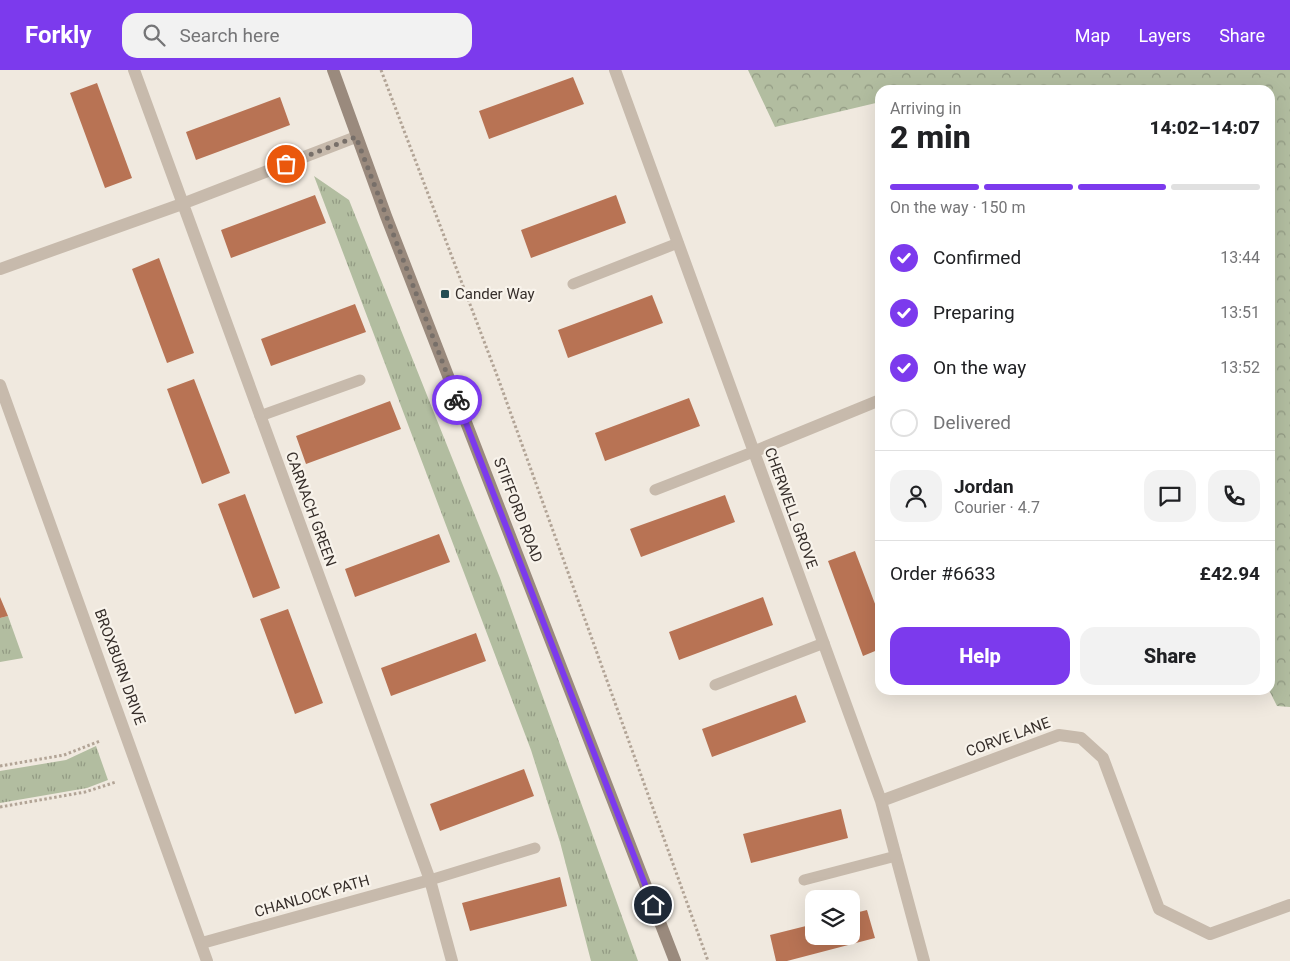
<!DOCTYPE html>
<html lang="en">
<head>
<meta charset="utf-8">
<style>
  :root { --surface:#fff; --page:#f2f2f2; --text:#202124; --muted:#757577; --line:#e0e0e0; --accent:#7c3aed }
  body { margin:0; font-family:Roboto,sans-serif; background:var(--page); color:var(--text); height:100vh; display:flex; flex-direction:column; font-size:19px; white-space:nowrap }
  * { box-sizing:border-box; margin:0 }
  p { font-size:16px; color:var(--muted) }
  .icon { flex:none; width:28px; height:28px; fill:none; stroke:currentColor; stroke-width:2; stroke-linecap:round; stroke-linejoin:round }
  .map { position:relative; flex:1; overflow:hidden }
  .drawer { position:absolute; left:875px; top:15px; width:400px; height:610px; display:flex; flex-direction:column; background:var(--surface); border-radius:15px; box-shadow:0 5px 20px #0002 }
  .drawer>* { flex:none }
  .buttons { position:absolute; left:805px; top:820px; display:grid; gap:10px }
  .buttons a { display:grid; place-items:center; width:55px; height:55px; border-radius:10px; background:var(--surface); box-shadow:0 5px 20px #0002; font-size:25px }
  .pin { position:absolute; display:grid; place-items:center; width:42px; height:42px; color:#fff; margin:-21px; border:2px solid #fff; border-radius:50%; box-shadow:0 1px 5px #0007 }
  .courier { position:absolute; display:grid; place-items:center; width:50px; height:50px; margin:-25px; border:4px solid #7c3aed; border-radius:50%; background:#fff; color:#222; box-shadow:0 1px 6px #0007 }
  .summary em { font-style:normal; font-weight:800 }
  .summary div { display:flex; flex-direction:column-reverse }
  .summary { display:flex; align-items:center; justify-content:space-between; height:85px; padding:0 15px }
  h1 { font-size:32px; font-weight:800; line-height:38px }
  .bar { display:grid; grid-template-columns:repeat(4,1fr); gap:8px 5px; align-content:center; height:60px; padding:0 15px }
  .bar i { height:6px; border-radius:4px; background:var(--line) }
  .bar .active { background:var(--accent) }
  .bar p { grid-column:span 4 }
  .line { display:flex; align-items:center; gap:12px; padding:0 15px; border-top:1px solid var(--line) }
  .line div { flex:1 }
  .round { display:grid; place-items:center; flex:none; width:52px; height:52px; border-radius:15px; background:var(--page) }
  ol { padding:0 15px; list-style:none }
  li { display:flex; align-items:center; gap:15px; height:55px }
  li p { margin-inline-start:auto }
  li .icon { padding:5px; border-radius:50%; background:var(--accent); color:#fff; stroke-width:4 }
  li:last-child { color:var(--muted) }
  li i { width:28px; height:28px; border:2px solid var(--line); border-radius:50% }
  .primary-button { display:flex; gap:10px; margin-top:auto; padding:10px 15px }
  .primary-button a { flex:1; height:58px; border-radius:15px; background:var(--accent); color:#fff; font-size:20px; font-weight:800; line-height:58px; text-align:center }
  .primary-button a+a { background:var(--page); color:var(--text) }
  header { display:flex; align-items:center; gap:30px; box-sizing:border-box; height:70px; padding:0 25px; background:var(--accent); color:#fff }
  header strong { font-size:24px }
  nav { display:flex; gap:28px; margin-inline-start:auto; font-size:18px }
  .search { width:350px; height:45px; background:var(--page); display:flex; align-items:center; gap:12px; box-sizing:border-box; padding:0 18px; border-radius:15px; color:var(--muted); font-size:19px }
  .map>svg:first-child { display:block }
</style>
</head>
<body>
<header>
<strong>Forkly</strong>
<div class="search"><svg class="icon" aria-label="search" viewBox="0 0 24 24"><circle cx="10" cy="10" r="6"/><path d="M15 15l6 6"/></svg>Search here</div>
<nav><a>Map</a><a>Layers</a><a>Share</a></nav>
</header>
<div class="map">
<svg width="1290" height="891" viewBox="0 0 1290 891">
  <defs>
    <pattern id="grass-tufts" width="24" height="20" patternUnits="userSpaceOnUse" patternTransform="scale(1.25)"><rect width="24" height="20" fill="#b2bda0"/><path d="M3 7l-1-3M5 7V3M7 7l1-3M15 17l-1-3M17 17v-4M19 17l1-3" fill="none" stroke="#929a83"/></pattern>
    <pattern id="forest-crowns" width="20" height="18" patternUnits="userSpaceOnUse" patternTransform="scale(1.25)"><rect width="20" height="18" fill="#b2bda0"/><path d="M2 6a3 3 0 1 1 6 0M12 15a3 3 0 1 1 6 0" fill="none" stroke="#929a83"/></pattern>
  </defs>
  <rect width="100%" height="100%" fill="#f0e9df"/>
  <!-- grass -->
  <path fill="url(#grass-tufts)" d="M314,106L349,130L500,508L638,891H591L560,772L531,680Z
    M8,546L23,588L0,592V548Z
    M96,676L108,710L87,718L0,733V701L66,690Z"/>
  <!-- forest -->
  <path fill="url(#forest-crowns)" d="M748,0H1290V637L1277,636L1269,620L1270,20H880V32L775,57Z"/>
  <!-- building -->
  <path fill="#b87354" d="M573,7L584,34L489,69L479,41Z
    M97,13L132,108L105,118L70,23Z
    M280,27L290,55L196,90L186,62Z
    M315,125L326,153L231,188L221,160Z
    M616,125L626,153L531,188L521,160Z
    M159,188L194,283L167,293L132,199Z
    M652,225L663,253L568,288L558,260Z
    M355,234L366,262L271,296L261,269Z
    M194,309L230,403L202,414L167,319Z
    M689,328L700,356L605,391L595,363Z
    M390,331L401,359L306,394L296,366Z
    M245,424L280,518L253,528L218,434Z
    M725,425L735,452L641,487L630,459Z
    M439,464L450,492L355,527L345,499Z
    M855,481L880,547V579L863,586L828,491Z
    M0,527L8,546L0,548Z
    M763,527L773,555L679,590L669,562Z
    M288,539L323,633L295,644L260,549Z
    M476,563L486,591L391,626L381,598Z
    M796,625L806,652L712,687L702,659Z
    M524,699L534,726L440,761L430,734Z
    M841,739L848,768L751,793L743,764Z
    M560,807L567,836L470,861L462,833Z
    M867,840L875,868L787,891H776L770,865L814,854V866H851V844Z"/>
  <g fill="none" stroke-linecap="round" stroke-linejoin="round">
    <!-- path -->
    <path stroke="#b2a496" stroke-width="3" stroke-dasharray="2.5 2.5" stroke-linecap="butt" d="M381,0L498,308L708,891
      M0,696L64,685L100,671
      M0,737L85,722L116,712"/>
    <!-- service -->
    <path stroke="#c7baac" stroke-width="11" d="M573,214L678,173
      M260,346L360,310
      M655,420L753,382
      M715,615L824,573
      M430,810L535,778
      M804,810L896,786"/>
    <!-- minor -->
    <path stroke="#c7baac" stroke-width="12" d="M134,0L430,810L452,891
      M615,0L881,731L924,891
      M0,199L182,134L356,67
      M0,315L207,891
      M753,382L880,330
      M881,731L1059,665L1081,668L1103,688L1159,839L1210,864L1290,835
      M202,873L430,810"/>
    <!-- secondary -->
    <path stroke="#9a8a7d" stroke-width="12" d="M333,0L386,146L675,891"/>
  </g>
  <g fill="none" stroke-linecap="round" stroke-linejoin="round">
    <!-- done -->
    <path stroke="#776f69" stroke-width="5" stroke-dasharray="0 9" d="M286,94L356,67L457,330"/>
    <!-- route -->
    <path stroke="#7c3aed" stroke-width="6" d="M457,330L653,835"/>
  </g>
  <!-- markers -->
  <rect fill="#244d53" stroke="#f8f3eb" stroke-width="2" x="440" y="219" width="10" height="10" rx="2.5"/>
  <g text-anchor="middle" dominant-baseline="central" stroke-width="4.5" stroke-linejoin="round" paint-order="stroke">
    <!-- poi labels -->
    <g font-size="15" fill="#362e2a" stroke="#f8f3eb" text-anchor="start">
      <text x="455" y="224">Cander Way</text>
    </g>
    <!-- street labels -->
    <g font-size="15" fill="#362e2a" stroke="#f8f3eb">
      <text transform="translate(791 438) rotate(70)">CHERWELL GROVE</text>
      <text transform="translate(311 439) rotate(70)">CARNACH GREEN</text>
      <text transform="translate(518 440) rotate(69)">STIFFORD ROAD</text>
      <text transform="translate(120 597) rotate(70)">BROXBURN DRIVE</text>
      <text transform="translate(1008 667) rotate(-20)">CORVE LANE</text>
      <text transform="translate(312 826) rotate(-16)">CHANLOCK PATH</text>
    </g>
  </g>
</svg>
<div class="buttons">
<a><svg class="icon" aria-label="layers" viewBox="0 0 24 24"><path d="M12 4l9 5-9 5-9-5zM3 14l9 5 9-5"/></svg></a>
</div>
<div class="pin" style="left:286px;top:94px;background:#ea580c"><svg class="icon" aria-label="bag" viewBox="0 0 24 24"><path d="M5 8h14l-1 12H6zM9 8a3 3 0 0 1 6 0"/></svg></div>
<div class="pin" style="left:653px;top:835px;background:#1f2937"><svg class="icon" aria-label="home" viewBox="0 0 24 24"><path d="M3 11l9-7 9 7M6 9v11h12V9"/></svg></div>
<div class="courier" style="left:457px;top:330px"><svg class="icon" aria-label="bike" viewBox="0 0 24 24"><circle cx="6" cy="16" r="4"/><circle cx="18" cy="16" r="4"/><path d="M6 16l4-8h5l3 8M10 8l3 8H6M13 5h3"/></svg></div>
<section class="drawer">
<div class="summary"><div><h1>2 min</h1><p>Arriving in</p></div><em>14:02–14:07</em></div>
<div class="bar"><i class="active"></i><i class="active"></i><i class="active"></i><i></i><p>On the way · 150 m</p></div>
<ol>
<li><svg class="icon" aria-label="check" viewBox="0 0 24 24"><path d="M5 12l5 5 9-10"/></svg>Confirmed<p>13:44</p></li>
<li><svg class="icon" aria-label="check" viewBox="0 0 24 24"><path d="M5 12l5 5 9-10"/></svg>Preparing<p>13:51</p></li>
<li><svg class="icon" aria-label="check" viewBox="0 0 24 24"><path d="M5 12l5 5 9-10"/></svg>On the way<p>13:52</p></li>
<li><i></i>Delivered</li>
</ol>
<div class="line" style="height:90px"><a class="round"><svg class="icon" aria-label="person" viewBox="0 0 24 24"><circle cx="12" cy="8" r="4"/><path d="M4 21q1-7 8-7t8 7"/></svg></a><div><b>Jordan</b><p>Courier · 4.7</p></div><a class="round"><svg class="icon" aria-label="chat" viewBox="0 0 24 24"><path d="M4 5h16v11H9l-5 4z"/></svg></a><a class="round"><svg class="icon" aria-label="phone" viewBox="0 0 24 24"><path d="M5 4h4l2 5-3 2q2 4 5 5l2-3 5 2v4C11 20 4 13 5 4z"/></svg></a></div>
<div class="line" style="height:65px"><div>Order #6633</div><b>£42.94</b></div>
<div class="primary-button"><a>Help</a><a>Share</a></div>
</section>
</div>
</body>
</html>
